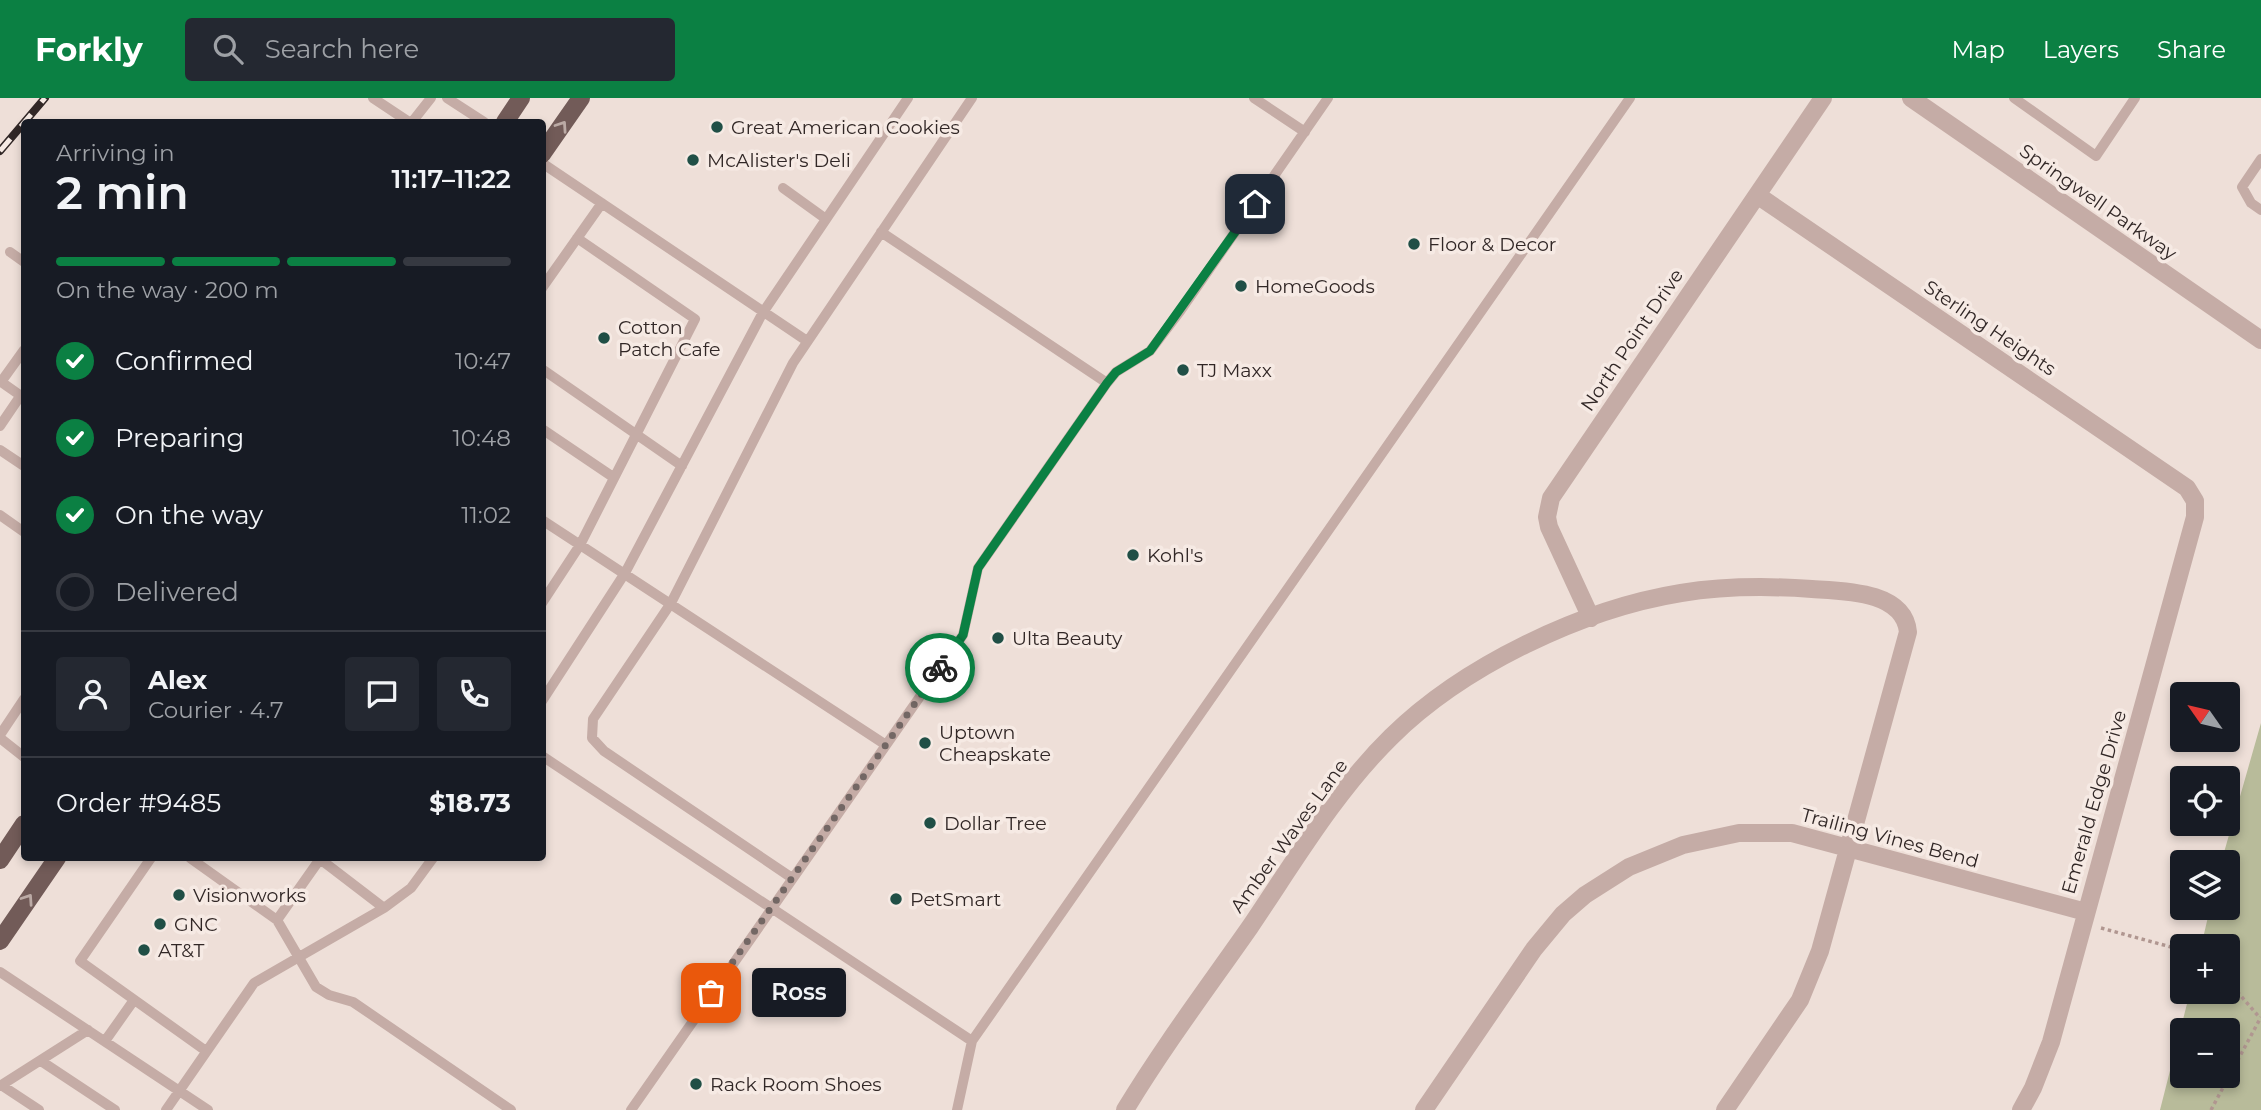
<!DOCTYPE html>
<html lang="en">
<head>
<meta charset="utf-8">
<style>
  :root { --surface:#171b24; --page:#242831; --text:#f1f3f6; --muted:#9ea1a6; --line:#363941; --accent:#0b8043 }
  body { margin:0; font-family:Montserrat,sans-serif; background:var(--page); color:var(--text); height:100vh; display:flex; flex-direction:column; font-size:26px; white-space:nowrap }
  * { box-sizing:border-box; margin:0 }
  p { font-size:23px; color:var(--muted) }
  .icon { flex:none; width:38px; height:38px; fill:none; stroke:currentColor; stroke-width:2; stroke-linecap:round; stroke-linejoin:round }
  .map { position:relative; flex:1; overflow:hidden }
  .drawer { position:absolute; left:21px; top:21px; width:525px; height:742px; display:flex; flex-direction:column; background:var(--surface); border-radius:7px; box-shadow:0 4px 10px #0003 }
  .drawer>* { flex:none }
  .needle { width:46px; rotate:304deg }
  .tools { position:absolute; left:2170px; top:584px; display:grid; gap:14px }
  .tools a { display:grid; place-items:center; width:70px; height:70px; border-radius:7px; background:var(--surface); box-shadow:0 4px 10px #0003; font-size:35px }
  .pin { position:absolute; display:grid; place-items:center; width:60px; height:60px; color:#fff; margin:-30px; border-radius:14px; box-shadow:0 4px 10px #0006 }
  .courier { position:absolute; display:grid; place-items:center; width:70px; height:70px; margin:-35px; border:5px solid #0b8043; border-radius:50%; background:#fff; color:#222; box-shadow:0 2px 9px #0007 }
  .bubble { position:absolute; height:49px; border-radius:7px; background:var(--surface); box-shadow:0 4px 10px #0003; font-size:23px; font-weight:600; line-height:49px; text-align:center }
  .overview em { font-style:normal; font-weight:600 }
  .overview div { display:flex; flex-direction:column-reverse }
  .overview { display:flex; align-items:center; justify-content:space-between; height:119px; padding:0 35px }
  h1 { font-size:46px; font-weight:600; line-height:52px }
  .bar { display:grid; grid-template-columns:repeat(4,1fr); gap:10px 7px; align-content:center; height:84px; padding:0 35px }
  .bar i { height:9px; border-radius:5px; background:var(--line) }
  .bar .current { background:var(--accent) }
  .bar p { grid-column:span 4 }
  .line { display:flex; align-items:center; gap:18px; padding:0 35px; border-top:2px solid var(--line) }
  .line div { flex:1 }
  .round { display:grid; place-items:center; flex:none; width:74px; height:74px; border-radius:7px; background:var(--page) }
  ol { padding:0 35px; list-style:none }
  li { display:flex; align-items:center; gap:21px; height:77px }
  li p { margin-inline-start:auto }
  li .icon { padding:7px; border-radius:50%; background:var(--accent); color:#fff; stroke-width:4 }
  li:last-child { color:var(--muted) }
  li i { width:38px; height:38px; border:4px solid var(--line); border-radius:50% }
  header { display:flex; align-items:center; gap:42px; box-sizing:border-box; height:98px; padding:0 35px; background:var(--accent); color:#fff }
  header strong { font-size:33px }
  nav { display:flex; gap:38px; margin-inline-start:auto; font-size:24px }
  .search { width:490px; height:63px; background:var(--page); display:flex; align-items:center; gap:18px; box-sizing:border-box; padding:0 24px; border-radius:7px; color:var(--muted); font-size:26px }
  .map>svg:first-child { display:block }
</style>
</head>
<body>
<header>
<strong>Forkly</strong>
<div class="search"><svg class="icon" aria-label="search" viewBox="0 0 24 24"><circle cx="10" cy="10" r="6"/><path d="M15 15l6 6"/></svg>Search here</div>
<nav><a>Map</a><a>Layers</a><a>Share</a></nav>
</header>
<div class="map">
<svg width="2261" height="1012" viewBox="0 0 2261 1012">
  <rect width="100%" height="100%" fill="#eedfd8"/>
  <!-- green -->
  <path fill="#b8bb9a" fill-rule="evenodd" d="M2261,625V1012H2160L2190,894H2228V849H2201L2210,810H2228V765H2221ZM2182,933H2228V978H2182Z"/>
  <g fill="none" stroke-linecap="round" stroke-linejoin="round">
    <!-- path -->
    <path stroke="#b09690" stroke-width="3.5" stroke-dasharray="3.5 3.5" stroke-linecap="butt" d="M2101,830L2182,852
      M2228,883L2260,920
      M2211,1012L2261,919"/>
    <!-- service -->
    <path stroke="#c5aca6" stroke-width="10" d="M373,0L409,24
      M447,0L484,24
      M1254,0L1305,34
      M2014,0L2096,58L2135,0
      M412,24L431,0
      M2261,61L2242,89L2251,105L2261,112
      M542,65L807,243
      M783,90L826,121
      M881,134L1107,285
      M10,154L24,164
      M542,190L602,105
      M542,271L682,368
      M0,283L24,300
      M1,284L24,252
      M0,328L21,297
      M542,331L613,379
      M0,352L24,368
      M0,417L24,434
      M542,422L886,647
      M542,505L580,447L695,221L577,140
      M542,603L625,475L762,216L908,0
      M0,637L24,601
      M0,640L24,659
      M542,658L972,943
      M151,760L80,863L206,953
      M190,760L277,822L316,889L329,897L353,904L511,1012
      M792,780L604,653L592,640L593,621L671,505L793,265L972,0
      M277,822L320,761L384,810
      M0,874L208,1012
      M105,943L134,902
      M41,963L115,1012
      M1,987L39,1012
      M0,988L88,932
      M166,1012L254,885L384,810L411,790L433,760
      M631,1012L963,537L978,470L1107,285L1116,274L1150,253L1181,212L1328,0
      M957,1012L972,943L1630,0"/>
    <!-- minor -->
    <path stroke="#c5aca6" stroke-width="18" d="M1757,97L2187,390L2195,403V419L2051,944L2033,990L2021,1012
      M1591,520L1549,429L1547,419L1551,400L1823,0
      M1125,1012C1163,949 1208,889 1250,829C1294,764 1335,694 1391,639C1463,568 1582,511 1681,495C1724,488 1769,488 1812,491C1845,493 1904,493 1908,534L1820,853L1800,902L1725,1012
      M1424,1012L1534,851L1563,816L1585,797L1629,769L1683,747L1739,735H1792L2086,814"/>
    <!-- tertiary -->
    <path stroke="#c5aca6" stroke-width="18" d="M1911,0L2261,242"/>
    <!-- primary -->
    <path stroke="#725b58" stroke-width="18" d="M505,24L521,0
      M542,56L581,0
      M0,762L24,726
      M0,843L57,760"/>
    <!-- rail casing -->
    <g stroke="#312726" stroke-width="8">
      <path id="rail" d="M0,53L45,0"/>
    </g>
    <!-- rail -->
    <use href="#rail" stroke="#f6eae4" stroke-width="5" stroke-dasharray="16" stroke-linecap="butt"/>
  </g>
  <!-- one-way arrows -->
  <defs><path id="oneway-chevron" d="M-2-3.5L2.5 0L-2 3.5" fill="none" stroke-width="1.6" stroke-linecap="round" stroke-linejoin="round" transform="scale(1.75)"/></defs>
  <g stroke="#bbaaa5">
    <use href="#oneway-chevron" transform="translate(562 28) rotate(-56)"/>
    <use href="#oneway-chevron" transform="translate(28 801) rotate(-56)"/>
  </g>
  <g fill="none" stroke-linecap="round" stroke-linejoin="round">
    <!-- done -->
    <path stroke="#736764" stroke-width="7" stroke-dasharray="0 12.6" d="M711,895L940,570"/>
    <!-- route -->
    <path stroke="#0b8043" stroke-width="9" d="M940,570L963,537L978,470L1107,285L1116,274L1150,253L1255,106"/>
  </g>
  <!-- markers -->
  <g fill="#204f46" stroke="#f6eae4" stroke-width="2.5">
    <circle cx="717" cy="29" r="7"/>
    <circle cx="693" cy="62" r="7"/>
    <circle cx="1414" cy="146" r="7"/>
    <circle cx="1241" cy="188" r="7"/>
    <circle cx="604" cy="240" r="7"/>
    <circle cx="1183" cy="272" r="7"/>
    <circle cx="1133" cy="457" r="7"/>
    <circle cx="998" cy="540" r="7"/>
    <circle cx="925" cy="645" r="7"/>
    <circle cx="930" cy="725" r="7"/>
    <circle cx="179" cy="797" r="7"/>
    <circle cx="896" cy="801" r="7"/>
    <circle cx="160" cy="826" r="7"/>
    <circle cx="144" cy="852" r="7"/>
    <circle cx="696" cy="986" r="7"/>
  </g>
  <g text-anchor="middle" dominant-baseline="central" stroke-width="7" stroke-linejoin="round" paint-order="stroke">
    <!-- poi labels -->
    <g font-size="19" fill="#312726" stroke="#f6eae4" text-anchor="start">
      <text x="731" y="29">Great American Cookies</text>
      <text x="707" y="62">McAlister's Deli</text>
      <text x="1428" y="146">Floor &amp; Decor</text>
      <text x="1255" y="188">HomeGoods</text>
      <text x="618" y="229">Cotton<tspan x="618" dy="22">Patch Cafe</tspan></text>
      <text x="1197" y="272">TJ Maxx</text>
      <text x="1147" y="457">Kohl's</text>
      <text x="1012" y="540">Ulta Beauty</text>
      <text x="939" y="634">Uptown<tspan x="939" dy="22">Cheapskate</tspan></text>
      <text x="944" y="725">Dollar Tree</text>
      <text x="193" y="797">Visionworks</text>
      <text x="910" y="801">PetSmart</text>
      <text x="174" y="826">GNC</text>
      <text x="158" y="852">AT&amp;T</text>
      <text x="710" y="986">Rack Room Shoes</text>
    </g>
    <!-- street labels -->
    <g font-size="19" fill="#312726" stroke="#f6eae4">
      <text transform="translate(2098 104) rotate(35)">Springwell Parkway</text>
      <text transform="translate(1990 230) rotate(34)">Sterling Heights</text>
      <text transform="translate(1632 242) rotate(-56)">North Point Drive</text>
      <text transform="translate(2094 704) rotate(-74)">Emerald Edge Drive</text>
      <text transform="translate(1289 738) rotate(-54)">Amber Waves Lane</text>
      <text transform="translate(1890 740) rotate(15)">Trailing Vines Bend</text>
    </g>
  </g>
</svg>
<div class="tools">
<a><svg class="needle" viewBox="-14 -14 28 28"><path d="M0-13l5 13h-10z" fill="#e53935"/><path d="M0 13l5-13h-10z" fill="#9ea1a6"/></svg></a>
<a><svg class="icon" aria-label="locate" viewBox="0 0 24 24"><circle cx="12" cy="12" r="6"/><path d="M12 2v4M12 18v4M2 12h4M18 12h4"/></svg></a>
<a><svg class="icon" aria-label="layers" viewBox="0 0 24 24"><path d="M12 4l9 5-9 5-9-5zM3 14l9 5 9-5"/></svg></a>
<a>+</a>
<a>−</a>
</div>
<div class="pin" style="left:711px;top:895px;background:#ea580c"><svg class="icon" aria-label="bag" viewBox="0 0 24 24"><path d="M5 8h14l-1 12H6zM9 8a3 3 0 0 1 6 0"/></svg></div>
<div class="pin" style="left:1255px;top:106px;background:#1f2937"><svg class="icon" aria-label="home" viewBox="0 0 24 24"><path d="M3 11l9-7 9 7M6 9v11h12V9"/></svg></div>
<div class="courier" style="left:940px;top:570px"><svg class="icon" aria-label="bike" viewBox="0 0 24 24"><circle cx="6" cy="16" r="4"/><circle cx="18" cy="16" r="4"/><path d="M6 16l4-8h5l3 8M10 8l3 8H6M13 5h3"/></svg></div>
<div class="bubble" style="left:752px;top:870px;width:94px">Ross</div>
<section class="drawer">
<div class="overview"><div><h1>2 min</h1><p>Arriving in</p></div><em>11:17–11:22</em></div>
<div class="bar"><i class="current"></i><i class="current"></i><i class="current"></i><i></i><p>On the way · 200 m</p></div>
<ol>
<li><svg class="icon" aria-label="check" viewBox="0 0 24 24"><path d="M5 12l5 5 9-10"/></svg>Confirmed<p>10:47</p></li>
<li><svg class="icon" aria-label="check" viewBox="0 0 24 24"><path d="M5 12l5 5 9-10"/></svg>Preparing<p>10:48</p></li>
<li><svg class="icon" aria-label="check" viewBox="0 0 24 24"><path d="M5 12l5 5 9-10"/></svg>On the way<p>11:02</p></li>
<li><i></i>Delivered</li>
</ol>
<div class="line" style="height:126px"><a class="round"><svg class="icon" aria-label="person" viewBox="0 0 24 24"><circle cx="12" cy="8" r="4"/><path d="M4 21q1-7 8-7t8 7"/></svg></a><div><b>Alex</b><p>Courier · 4.7</p></div><a class="round"><svg class="icon" aria-label="chat" viewBox="0 0 24 24"><path d="M4 5h16v11H9l-5 4z"/></svg></a><a class="round"><svg class="icon" aria-label="phone" viewBox="0 0 24 24"><path d="M5 4h4l2 5-3 2q2 4 5 5l2-3 5 2v4C11 20 4 13 5 4z"/></svg></a></div>
<div class="line" style="height:91px"><div>Order #9485</div><b>$18.73</b></div>
</section>
</div>
</body>
</html>
